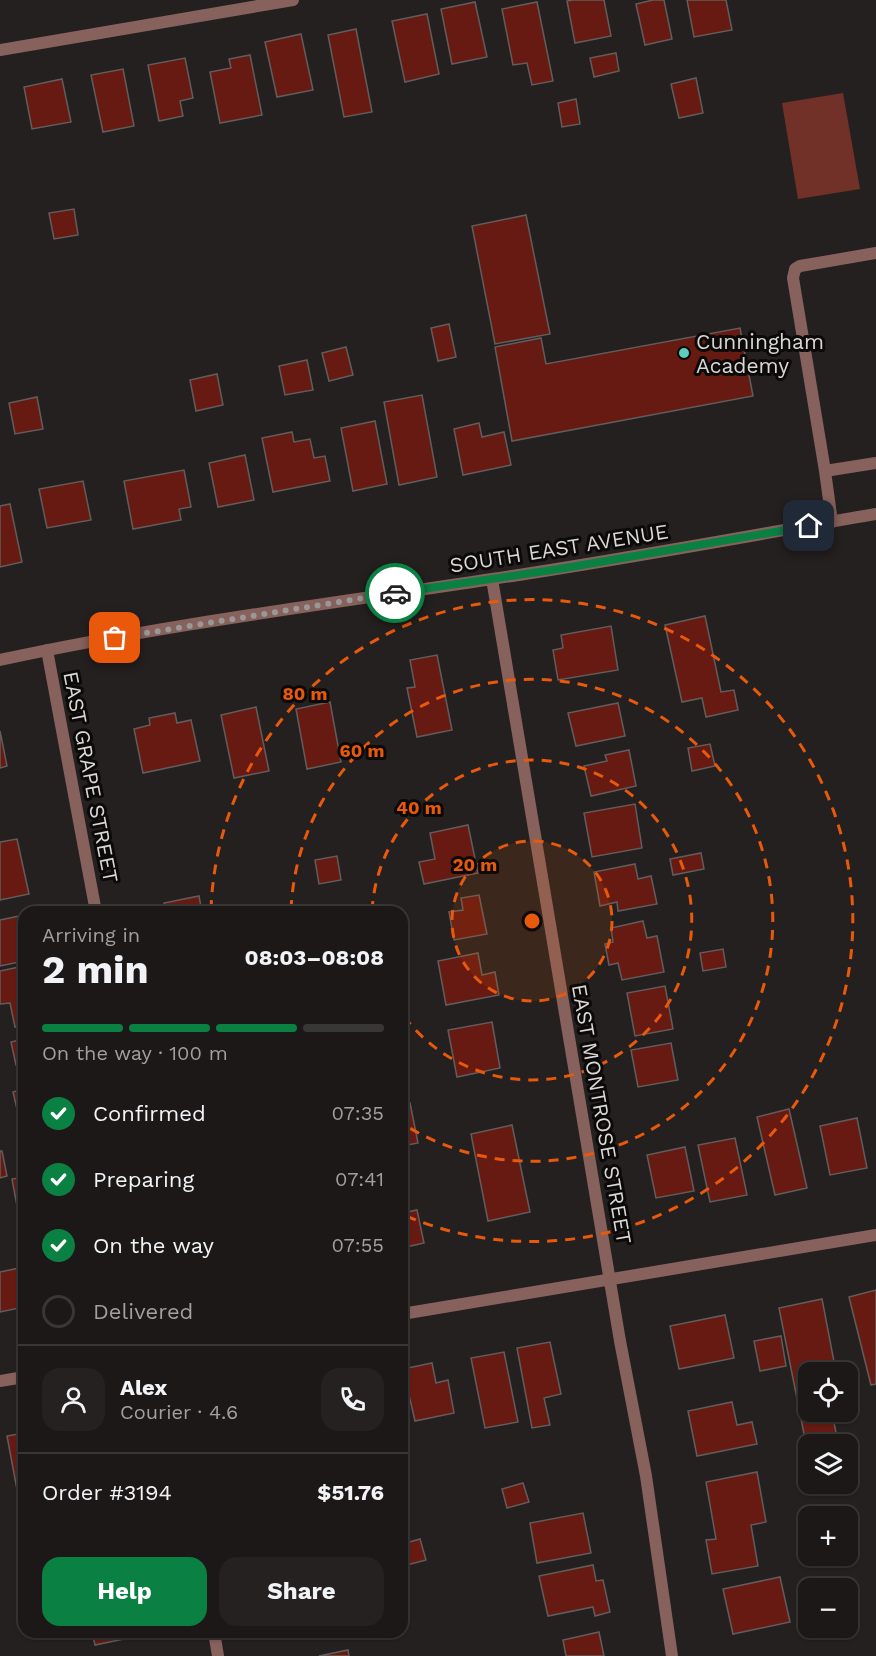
<!DOCTYPE html>
<html lang="en">
<head>
<meta charset="utf-8">
<style>
  :root { --surface:#1b1817; --page:#242120; --text:#f1f3f6; --muted:#a0a0a1; --line:#393736; --accent:#0b8043 }
  body { margin:0; font-family:"Work Sans",sans-serif; background:var(--page); color:var(--text); height:100vh; display:flex; flex-direction:column; font-size:22px; white-space:nowrap }
  * { box-sizing:border-box; margin:0 }
  p { font-size:20px; color:var(--muted) }
  .icon { flex:none; width:33px; height:33px; fill:none; stroke:currentColor; stroke-width:2; stroke-linecap:round; stroke-linejoin:round }
  .map { position:relative; flex:1; overflow:hidden }
  .sheet { position:absolute; left:18px; top:906px; width:390px; height:732px; display:flex; flex-direction:column; background:var(--surface); border-radius:18px; box-shadow:0 2px 4px #0004,0 0 0 2px var(--line) }
  .sheet>* { flex:none }
  .tools { position:absolute; left:798px; top:1362px; display:grid; gap:12px }
  .tools a { display:grid; place-items:center; width:60px; height:60px; border-radius:12px; background:var(--surface); box-shadow:0 2px 4px #0004,0 0 0 2px var(--line); font-size:30px }
  .pin { position:absolute; display:grid; place-items:center; width:51px; height:51px; color:#fff; margin:-26px; border-radius:12px; box-shadow:0 3px 9px #0006 }
  .courier { position:absolute; display:grid; place-items:center; width:60px; height:60px; margin:-30px; border:4px solid #0b8043; border-radius:50%; background:#fff; color:#222; box-shadow:0 2px 8px #0007 }
  .headline em { font-style:normal; font-weight:700 }
  .headline div { display:flex; flex-direction:column-reverse }
  .headline { display:flex; align-items:center; justify-content:space-between; height:102px; padding:0 24px }
  h1 { font-size:39px; font-weight:700; line-height:45px }
  .bar { display:grid; grid-template-columns:repeat(4,1fr); gap:9px 6px; align-content:center; height:72px; padding:0 24px }
  .bar i { height:8px; border-radius:4px; background:var(--line) }
  .bar .on { background:var(--accent) }
  .bar p { grid-column:span 4 }
  .line { display:flex; align-items:center; gap:15px; padding:0 24px; border-top:2px solid var(--line) }
  .line div { flex:1 }
  .round { display:grid; place-items:center; flex:none; width:63px; height:63px; border-radius:18px; background:var(--page) }
  ol { padding:0 24px; list-style:none }
  li { display:flex; align-items:center; gap:18px; height:66px }
  li p { margin-inline-start:auto }
  li .icon { padding:6px; border-radius:50%; background:var(--accent); color:#fff; stroke-width:4 }
  li:last-child { color:var(--muted) }
  li i { width:33px; height:33px; border:3px solid var(--line); border-radius:50% }
  .button { display:flex; gap:12px; margin-top:auto; padding:12px 24px }
  .button a { flex:1; height:69px; border-radius:18px; background:var(--accent); color:#fff; font-size:24px; font-weight:700; line-height:69px; text-align:center }
  .button a+a { background:var(--page); color:var(--text) }
  .map>svg:first-child { display:block }
</style>
</head>
<body>
<div class="map">
<svg width="876" height="1656" viewBox="0 0 876 1656">
  <rect width="100%" height="100%" fill="#24201f"/>
  <!-- green -->
  <path fill="#713128" d="M843,93L860,189L798,199L782,103Z"/>
  <!-- building -->
  <path fill="#661a12" stroke="#625d5c" stroke-width="1.5" d="M573,0H604L611,36L575,43L567,1Z
    M653,0H664L672,39L645,45L636,4Z
    M687,0H726L732,30L694,37Z
    M475,2L487,57L452,64L441,9Z
    M537,2L553,81L532,85L527,63L513,65L502,9Z
    M427,14L439,74L405,82L392,21Z
    M356,29L372,112L344,117L328,35Z
    M301,34L313,90L277,97L265,42Z
    M616,53L619,71L594,77L590,58Z
    M250,55L262,115L220,123L210,72L231,68L229,59Z
    M185,58L193,98L180,101L183,116L159,121L148,65Z
    M123,69L134,126L103,132L91,75Z
    M696,78L703,113L679,118L671,84Z
    M62,79L71,122L32,129L24,87Z
    M576,99L580,124L562,127L558,103Z
    M74,209L78,235L54,239L49,213Z
    M526,215L550,334L495,344L472,226Z
    M449,324L456,357L438,361L431,328Z
    M740,328L753,396L512,441L495,347L541,338L546,364Z
    M346,347L353,375L329,381L322,353Z
    M307,360L313,390L285,395L279,366Z
    M217,374L223,405L196,411L190,380Z
    M422,395L437,477L399,485L384,402Z
    M37,397L43,429L15,434L9,403Z
    M375,421L387,484L353,491L341,428Z
    M479,423L482,437L504,432L511,465L463,475L454,429Z
    M292,432L294,442L310,439L314,458L325,456L330,481L273,492L262,438Z
    M245,455L254,500L218,507L209,463Z
    M184,470L191,507L179,509L181,520L133,529L124,481Z
    M83,481L91,520L47,528L39,489Z
    M10,504L22,562L0,567V506Z
    M705,616L721,692L734,690L738,710L706,717L702,698L682,702L665,625Z
    M611,626L618,670L558,680L553,650L563,648L561,635Z
    M437,655L452,730L417,737L407,688L415,687L410,660Z
    M330,702L341,762L307,769L296,709Z
    M618,703L625,736L576,746L568,713Z
    M256,707L269,771L234,778L221,715Z
    M175,713L177,723L191,720L200,761L143,773L134,729L150,725L149,718Z
    M0,731L7,766L0,768Z
    M710,744L715,766L692,771L688,748Z
    M629,750L636,786L591,796L584,766L607,761L605,755Z
    M635,804L642,848L592,857L584,813Z
    M468,825L478,873L424,884L419,862L435,859L430,833Z
    M17,839L29,894L0,900V842Z
    M701,853L704,869L673,875L670,859Z
    M337,856L341,880L319,884L315,860Z
    M635,864L638,879L651,876L657,904L618,911L617,902L600,906L594,872Z
    M479,895L487,934L454,940L449,912L463,910L461,898Z
    M199,896L202,912H166L164,903Z
    M24,915V961L0,966V920Z
    M643,921L647,938L657,936L664,972L622,980L618,963L609,965L605,944L613,942L611,928Z
    M723,949L726,967L703,971L700,953Z
    M478,953L482,975L495,972L499,995L446,1005L438,961Z
    M24,966V1025L15,1027L10,1003L0,1004V971Z
    M665,986L673,1029L635,1036L627,993Z
    M492,1022L500,1068L457,1077L448,1030Z
    M24,1039V1063L16,1065L11,1042Z
    M671,1043L678,1080L638,1087L631,1050Z
    M24,1089V1139L13,1092Z
    M410,1103L418,1143L402,1146V1104Z
    M789,1109L807,1188L775,1195L757,1117Z
    M857,1118L867,1168L830,1175L820,1126Z
    M512,1125L530,1212L488,1221L471,1134Z
    M735,1138L747,1195L710,1202L698,1145Z
    M685,1147L694,1191L656,1198L647,1155Z
    M0,1151H2L7,1176L0,1178Z
    M24,1177V1205L17,1206L12,1179Z
    M404,1197L407,1212L417,1210L424,1243L402,1248V1198Z
    M24,1267V1307L0,1312V1272Z
    M876,1290V1384L871,1385L849,1297Z
    M822,1299L836,1372H808V1412H832L837,1438L806,1444L779,1308Z
    M725,1315L734,1358L679,1369L670,1326Z
    M781,1336L786,1366L760,1371L754,1341Z
    M550,1342L561,1394L544,1398L550,1425L532,1428L517,1348Z
    M504,1352L518,1422L485,1428L471,1358Z
    M432,1363L436,1383L448,1380L454,1413L415,1421L403,1369Z
    M732,1402L737,1425L752,1422L757,1444L697,1456L688,1411Z
    M24,1433V1494L18,1495L7,1436Z
    M757,1472L766,1522L751,1525L758,1566L712,1574L706,1540L716,1539L706,1482Z
    M523,1483L529,1502L507,1508L502,1489Z
    M583,1513L591,1553L537,1563L530,1523Z
    M420,1539L426,1560L403,1566L402,1544Z
    M24,1561V1596L17,1562Z
    M593,1565L596,1581L603,1580L610,1612L595,1616L593,1607L548,1616L539,1576Z
    M780,1577L790,1622L733,1634L723,1589Z
    M92,1632H153V1633L95,1645Z
    M599,1632L604,1656H566L563,1640Z
    M348,1650L349,1656H319Z"/>
  <g fill="none" stroke-linecap="round" stroke-linejoin="round">
    <!-- service -->
    <path stroke="#87615b" stroke-width="12" d="M825,471L793,278L795,269L800,266L876,253
      M832,522L825,471L876,463"/>
    <!-- minor -->
    <path stroke="#87615b" stroke-width="12" d="M0,50L293,0
      M492,579L620,1341L646,1476L672,1656
      M47,650L96,912
      M0,660C162,625 328,604 492,579C620,560 748,536 876,514
      M402,1314L876,1235
      M0,1381L24,1377
      M214,1632L218,1656"/>
  </g>
  <g fill="none" stroke-linecap="round" stroke-linejoin="round">
    <!-- done -->
    <path stroke="#9a9797" stroke-width="6" stroke-dasharray="0 10.8" d="M115,638L395,593"/>
    <!-- route -->
    <path stroke="#0b8043" stroke-width="8" d="M395,593L559,569L809,526"/>
  </g>
  <!-- distance rings -->
  <circle cx="532" cy="921" r="80" fill="#e8590c" fill-opacity=".12"/>
  <g fill="none" stroke="#e8590c" stroke-width="3" stroke-dasharray="10 8">
    <circle cx="532" cy="921" r="80"/>
    <path d="M372 911A160 160 0 1 1 403 1015"/>
    <path d="M291 910A241 241 0 1 1 403 1124"/>
    <path d="M211 910A321 321 0 1 1 404 1215"/>
  </g>
  <!-- markers -->
  <circle fill="#5cceba" stroke="#0c0a09" stroke-width="2" cx="684" cy="353" r="6"/>
  <g text-anchor="middle" dominant-baseline="central" stroke-width="6" stroke-linejoin="round" paint-order="stroke">
    <!-- poi labels -->
    <g font-size="21" fill="#dad7d7" stroke="#0c0a09" text-anchor="start">
      <text x="696" y="341">Cunningham<tspan x="696" dy="24">Academy</tspan></text>
    </g>
    <!-- street labels -->
    <g font-size="21" fill="#dad7d7" stroke="#0c0a09">
      <text transform="translate(559 548) rotate(-9)">SOUTH EAST AVENUE</text>
      <text transform="translate(91 777) rotate(79)">EAST GRAPE STREET</text>
      <text transform="translate(602 1114) rotate(80)">EAST MONTROSE STREET</text>
    </g>
  </g>
  <circle cx="532" cy="921" r="9" fill="#e8590c" stroke="#0c0a09" stroke-width="3"/>
  <g font-size="18" text-anchor="middle" font-weight="bold" fill="#e8590c" stroke="#0c0a09" stroke-width="6" stroke-linejoin="round" paint-order="stroke">
    <text x="305" y="700">80 m</text>
    <text x="362" y="757">60 m</text>
    <text x="419" y="814">40 m</text>
    <text x="475" y="871">20 m</text>
  </g>
</svg>
<div class="tools">
<a><svg class="icon" aria-label="locate" viewBox="0 0 24 24"><circle cx="12" cy="12" r="6"/><path d="M12 2v4M12 18v4M2 12h4M18 12h4"/></svg></a>
<a><svg class="icon" aria-label="layers" viewBox="0 0 24 24"><path d="M12 4l9 5-9 5-9-5zM3 14l9 5 9-5"/></svg></a>
<a>+</a>
<a>−</a>
</div>
<div class="pin" style="left:115px;top:638px;background:#ea580c"><svg class="icon" aria-label="bag" viewBox="0 0 24 24"><path d="M5 8h14l-1 12H6zM9 8a3 3 0 0 1 6 0"/></svg></div>
<div class="pin" style="left:809px;top:526px;background:#1f2937"><svg class="icon" aria-label="home" viewBox="0 0 24 24"><path d="M3 11l9-7 9 7M6 9v11h12V9"/></svg></div>
<div class="courier" style="left:395px;top:593px"><svg class="icon" aria-label="car" viewBox="0 0 24 24"><path d="M5 17H2v-5l4-1 3-4h7l3 4 3 1v5h-3M9 17h6M6 11h13"/><circle cx="7" cy="17" r="2"/><circle cx="17" cy="17" r="2"/></svg></div>
<section class="sheet">
<div class="headline"><div><h1>2 min</h1><p>Arriving in</p></div><em>08:03–08:08</em></div>
<div class="bar"><i class="on"></i><i class="on"></i><i class="on"></i><i></i><p>On the way · 100 m</p></div>
<ol>
<li><svg class="icon" aria-label="check" viewBox="0 0 24 24"><path d="M5 12l5 5 9-10"/></svg>Confirmed<p>07:35</p></li>
<li><svg class="icon" aria-label="check" viewBox="0 0 24 24"><path d="M5 12l5 5 9-10"/></svg>Preparing<p>07:41</p></li>
<li><svg class="icon" aria-label="check" viewBox="0 0 24 24"><path d="M5 12l5 5 9-10"/></svg>On the way<p>07:55</p></li>
<li><i></i>Delivered</li>
</ol>
<div class="line" style="height:108px"><a class="round"><svg class="icon" aria-label="person" viewBox="0 0 24 24"><circle cx="12" cy="8" r="4"/><path d="M4 21q1-7 8-7t8 7"/></svg></a><div><b>Alex</b><p>Courier · 4.6</p></div><a class="round"><svg class="icon" aria-label="phone" viewBox="0 0 24 24"><path d="M5 4h4l2 5-3 2q2 4 5 5l2-3 5 2v4C11 20 4 13 5 4z"/></svg></a></div>
<div class="line" style="height:78px"><div>Order #3194</div><b>$51.76</b></div>
<div class="button"><a>Help</a><a>Share</a></div>
</section>
</div>
</body>
</html>
